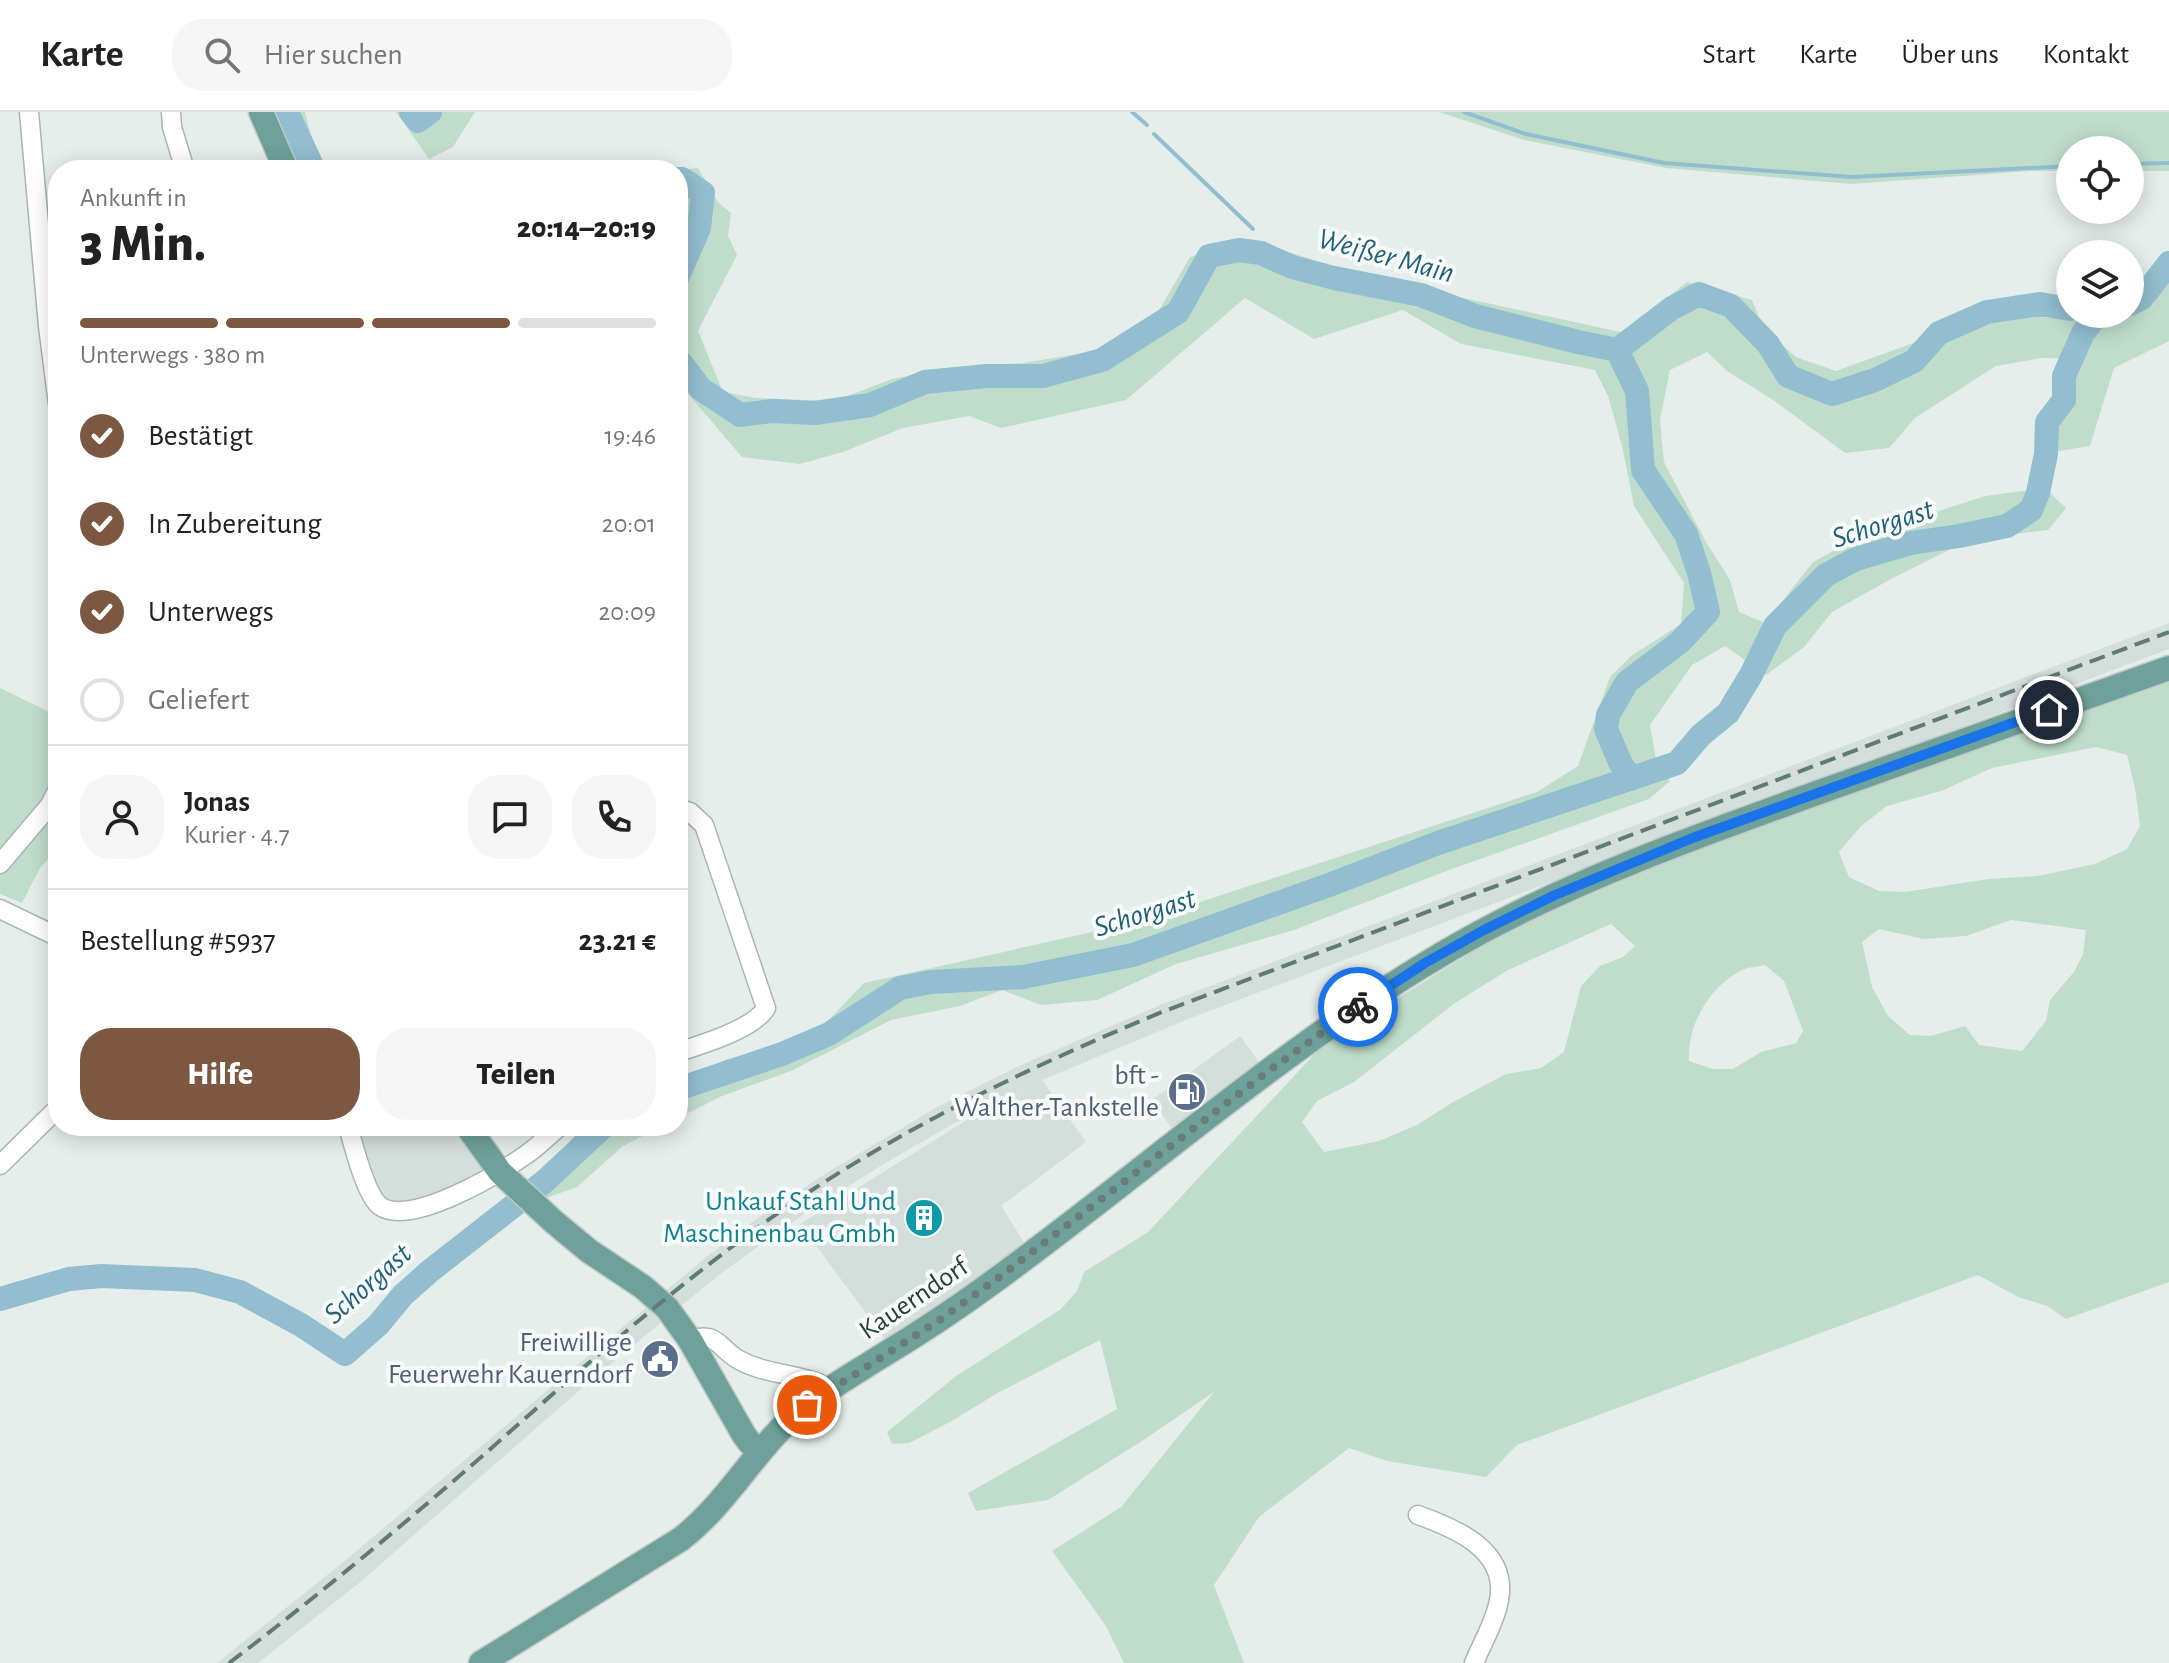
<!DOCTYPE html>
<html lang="de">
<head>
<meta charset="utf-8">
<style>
  :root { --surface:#fff; --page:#f6f6f6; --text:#222; --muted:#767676; --line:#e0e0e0; --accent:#7c5742 }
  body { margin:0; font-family:"Alegreya Sans",sans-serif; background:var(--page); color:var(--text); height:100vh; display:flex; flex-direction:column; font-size:30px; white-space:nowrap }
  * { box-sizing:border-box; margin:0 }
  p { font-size:26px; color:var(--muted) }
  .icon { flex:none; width:44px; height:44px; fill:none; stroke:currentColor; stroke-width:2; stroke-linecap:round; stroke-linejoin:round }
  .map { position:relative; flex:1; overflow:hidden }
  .side { position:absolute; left:48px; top:48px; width:640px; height:976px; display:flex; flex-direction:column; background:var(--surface); border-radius:32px; box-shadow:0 4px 20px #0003 }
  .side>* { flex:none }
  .tools { position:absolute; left:2056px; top:24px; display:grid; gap:16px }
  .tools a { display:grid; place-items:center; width:88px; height:88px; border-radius:50%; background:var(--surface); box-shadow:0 4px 20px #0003; font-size:40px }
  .pin { position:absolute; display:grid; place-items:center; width:68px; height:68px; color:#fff; margin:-34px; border:4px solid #fff; border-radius:50%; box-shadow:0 2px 8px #0007 }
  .courier { position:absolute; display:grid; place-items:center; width:80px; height:80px; margin:-40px; border:6px solid #1a73e8; border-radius:50%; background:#fff; color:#222; box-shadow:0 2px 10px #0007 }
  .summary em { font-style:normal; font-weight:800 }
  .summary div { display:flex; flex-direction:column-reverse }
  .summary { display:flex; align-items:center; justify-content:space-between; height:136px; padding:0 32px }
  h1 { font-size:52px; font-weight:800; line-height:60px }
  .bar { display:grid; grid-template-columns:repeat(4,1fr); gap:12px 8px; align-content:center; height:96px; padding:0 32px }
  .bar i { height:10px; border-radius:6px; background:var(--line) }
  .bar .selected { background:var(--accent) }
  .bar p { grid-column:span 4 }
  .line { display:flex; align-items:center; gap:20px; padding:0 32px; border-top:2px solid var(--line) }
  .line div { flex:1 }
  .round { display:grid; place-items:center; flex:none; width:84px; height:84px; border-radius:32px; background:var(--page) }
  ol { padding:0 32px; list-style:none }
  li { display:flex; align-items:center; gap:24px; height:88px }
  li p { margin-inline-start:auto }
  li .icon { padding:8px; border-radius:50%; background:var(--accent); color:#fff; stroke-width:4 }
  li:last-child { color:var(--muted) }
  li i { width:44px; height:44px; border:4px solid var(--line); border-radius:50% }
  .primary-button { display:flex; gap:16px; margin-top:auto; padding:16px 32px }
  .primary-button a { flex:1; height:92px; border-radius:32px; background:var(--accent); color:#fff; font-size:32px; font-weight:800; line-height:92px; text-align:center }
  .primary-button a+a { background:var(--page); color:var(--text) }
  header { display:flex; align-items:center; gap:48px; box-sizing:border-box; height:112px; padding:0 40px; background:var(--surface); border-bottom:2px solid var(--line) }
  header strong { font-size:38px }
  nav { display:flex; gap:44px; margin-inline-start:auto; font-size:28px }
  .search { width:560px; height:72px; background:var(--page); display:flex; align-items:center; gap:20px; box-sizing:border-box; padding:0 28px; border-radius:32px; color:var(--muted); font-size:30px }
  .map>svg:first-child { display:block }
</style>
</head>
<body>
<header>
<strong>Karte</strong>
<div class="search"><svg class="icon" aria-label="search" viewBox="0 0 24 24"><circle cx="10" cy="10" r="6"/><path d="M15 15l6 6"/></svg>Hier suchen</div>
<nav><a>Start</a><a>Karte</a><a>Über uns</a><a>Kontakt</a></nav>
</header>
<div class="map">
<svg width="2169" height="1551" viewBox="0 0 2169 1551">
  <rect width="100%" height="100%" fill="#e6eeeb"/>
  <!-- built -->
  <path fill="#d4deda" d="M2169,511V537L1188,907L1042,968L1086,1030L1001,1094L1027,1135L889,1232L800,1112L970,1006L1031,974L951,1013L887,1050L818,1093L770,1126L720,1162L582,1276L359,1471L258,1551H217L341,1452L705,1146L755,1108L828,1060L939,994L1021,953L1160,893Z
    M1240,924L1261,953L1174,1019L1152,988Z
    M353,1014H464L492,1060L399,1096L375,1081Z"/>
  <!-- green -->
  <path fill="#c0ddcc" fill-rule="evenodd" d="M269,0H305L311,24L327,58H299L272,13Z
    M396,0H475L453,35L429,47Z
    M1439,0H2169V59H2130V38H2070V59H2031L1851,72L1666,56L1524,28Z
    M698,56L718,90L731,101L728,124L737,143L698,219L723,280L756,286L834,289L892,267L948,256L1023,251L1095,239L1158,200L1190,145L1242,128L1295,142L1367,165L1625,221L1687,170L1752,188L1764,217L1796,245L1836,259L1960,214L2000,203L2111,209L2153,193L2169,156V229L2114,256L2090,334L2047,341L2066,295L2082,247L2042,246L1996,254L1915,306L1889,336L1845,341L1776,290L1727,259L1707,240L1670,258L1660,308L1664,350L1706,430L1730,468L1739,500L1765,511L1813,450L1859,425L1985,384L2045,376L2066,396L2048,418L1971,427L1891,467L1832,500L1804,535L1766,563L1725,534L1692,553L1650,613L1656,647L1670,669L1649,687L1449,758L1294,818L1176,852L1097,888L1041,893L1002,878L960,894L891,908L791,959L722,984L678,1006V969L727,947L755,945L817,920L864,871L1142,809L1537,680L1578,654L1610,565L1631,544L1681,512L1684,471L1634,394L1622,334L1608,284L1595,258L1461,232L1403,198L1314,227L1245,186L1126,288L1001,316L969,304L903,316L843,340L800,352L742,345L678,270V145L692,108L678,91V58Z
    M2169,566V1170L2066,1207L2047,1194L2018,1185L1978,1163L1517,1333L1486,1365L1387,1349L1349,1336L1259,1405L1214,1473L1244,1551H1124L1106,1514L1052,1439L1121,1395L1214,1280L1142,1329L1048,1388L976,1399L968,1381L1117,1297L1100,1228L996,1282L950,1310L909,1331L892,1332L887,1320L956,1264L1061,1197L1077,1179L1084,1160L1148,1120L1324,932L1515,813L1669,749L1973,635ZM2096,635L2127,643L2135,676L2140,714L2127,737L2095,752L2037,764L1988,767L1905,780L1879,779L1849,765L1839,740L1861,714L1887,694L1941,679L1992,656ZM2011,808L2086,818L2083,842L2074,860L2050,888L2046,909L2022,939L1979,933L1965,914L1931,924L1910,923L1888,904L1872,875L1862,830L1879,817L1924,827L1966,824ZM1611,812L1635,834L1623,845L1600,854L1581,874L1564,940L1541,956L1506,962L1453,990L1417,1013L1379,1029L1324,1040L1302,1010L1317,989L1354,970L1455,891L1508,858ZM1765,853L1784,869L1803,919L1796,931L1761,940L1733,957H1713L1689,949C1687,913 1709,876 1740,859C1747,855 1757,855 1765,853Z
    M0,576L58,604V736L40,756L22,791L0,782Z
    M582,1014H662L623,1034L577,1075L535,1090L521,1076L541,1066Z"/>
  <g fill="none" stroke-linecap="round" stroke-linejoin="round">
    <!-- stream -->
    <path stroke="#92becf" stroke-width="4" d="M1132,0L1147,13
      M1464,0L1526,22L1664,51L1852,65L2070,54
      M1154,22L1253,117
      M2130,52L2169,51"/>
    <!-- river -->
    <path stroke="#92becf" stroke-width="24" d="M287,0L314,58
      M411,0L418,9L430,0
      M678,67H682L703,81L699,116L678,164
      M2130,192L2142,186L2169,151
      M1617,238L1637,279L1643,358L1686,422L1699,461L1708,500L1680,530L1627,570L1608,603L1606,617L1620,650L1631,667
      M678,247L701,277L740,303L772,299L815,301L870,293L925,270L987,264H1043L1102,248L1178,200L1209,144L1239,138L1261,141L1292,155L1334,166L1421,183L1475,204L1578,230L1617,238L1672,196L1699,182L1731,194L1768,232L1788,264L1832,282L1875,268L1914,249L1939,221L1987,200L2040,192L2070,197
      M678,977L782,942L829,922L900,876L931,870L1023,865L1133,843L1329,773L1438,731L1677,651L1701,623L1728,601L1751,563L1775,514L1826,463L1856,447L1911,431L1959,424L2007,414L2031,398L2038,381L2046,342L2047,310L2064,288V264L2083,221L2098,202
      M0,1187L69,1167L101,1164L195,1168L240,1180L301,1213L345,1242L378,1213L403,1183L430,1159L545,1069L604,1014"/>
    <!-- minor casing -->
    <g stroke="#a9b6b3" stroke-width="21">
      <path id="minor" d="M29,0L48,214L58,292
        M171,0L172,15L185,58
        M678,696L690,700L704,713L766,896C754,917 701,933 678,940
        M0,752L50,693L58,677
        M0,797L58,825
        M348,1014C353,1032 366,1084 380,1094C410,1116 500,1061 527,1042C539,1034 549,1023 560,1014
        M0,1053L58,996
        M690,1228C718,1219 718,1236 739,1248C765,1262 792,1261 818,1271L825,1280
        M1418,1403C1451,1415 1497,1433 1500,1473C1502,1498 1483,1529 1474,1551"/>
    </g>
    <!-- major casing -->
    <g stroke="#c2c9c8" stroke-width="27">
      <path id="major" d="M261,0L286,58
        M467,1014L500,1060L554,1110L589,1139L643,1175L667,1196L690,1228L744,1323L750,1331L760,1338
        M481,1551L681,1427C731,1388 757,1332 807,1293C830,1275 855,1261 880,1245C920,1221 959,1195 997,1167C1157,1050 1306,915 1481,820C1587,763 1701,723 1814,682C1932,640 2051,598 2169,556"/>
    </g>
    <!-- minor -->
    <use href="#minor" stroke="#fff" stroke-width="18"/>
    <!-- major -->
    <use href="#major" stroke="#6da199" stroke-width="24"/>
    <!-- rail -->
    <path stroke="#607a76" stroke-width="4" stroke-dasharray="16 8" stroke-linecap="butt" d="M229,1551C318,1484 403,1413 487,1340C575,1262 663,1185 757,1116C882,1025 1020,959 1162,900L2169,520"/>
  </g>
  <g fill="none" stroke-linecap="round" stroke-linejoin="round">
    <!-- done -->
    <path stroke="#697c79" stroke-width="8" stroke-dasharray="0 14.4" d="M807,1293L938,1209L998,1166L1270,958L1358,895"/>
    <!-- route -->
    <path stroke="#1a73e8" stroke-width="10" d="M1358,895L1425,851L1484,818L1555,783L1695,725L2049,598"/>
  </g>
  <!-- icons -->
  <defs>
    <g id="fuel-disc" transform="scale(2)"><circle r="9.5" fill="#5c6f8a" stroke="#f7faf9"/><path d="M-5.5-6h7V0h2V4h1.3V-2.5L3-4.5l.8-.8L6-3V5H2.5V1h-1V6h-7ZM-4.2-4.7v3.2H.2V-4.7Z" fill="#fff"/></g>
    <g id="building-disc" transform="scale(2)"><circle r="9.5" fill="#0f9aa8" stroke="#f7faf9"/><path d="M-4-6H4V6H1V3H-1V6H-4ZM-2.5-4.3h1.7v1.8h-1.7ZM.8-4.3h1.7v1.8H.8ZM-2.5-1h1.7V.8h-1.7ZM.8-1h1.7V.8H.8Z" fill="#fff"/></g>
    <g id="civic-disc" transform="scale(2)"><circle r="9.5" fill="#5c6f8a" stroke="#f7faf9"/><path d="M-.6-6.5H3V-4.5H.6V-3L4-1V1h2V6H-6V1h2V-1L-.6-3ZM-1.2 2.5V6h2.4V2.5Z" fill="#fff"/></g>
  </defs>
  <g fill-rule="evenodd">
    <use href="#fuel-disc" x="1187" y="980"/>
    <use href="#building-disc" x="924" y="1106"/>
    <use href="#civic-disc" x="660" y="1247"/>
  </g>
  <g text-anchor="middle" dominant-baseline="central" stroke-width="8" stroke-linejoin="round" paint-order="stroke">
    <!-- service labels -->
    <g font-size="28" fill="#4e5e75" stroke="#f7faf9" text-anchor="end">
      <text x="1159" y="964">bft -<tspan x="1159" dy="32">Walther-Tankstelle</tspan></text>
      <text x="632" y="1231">Freiwillige<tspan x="632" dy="32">Feuerwehr Kauerndorf</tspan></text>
    </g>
    <!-- culture labels -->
    <g font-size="28" fill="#0d838f" stroke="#f7faf9" text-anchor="end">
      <text x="896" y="1090">Unkauf Stahl Und<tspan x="896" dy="32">Maschinenbau Gmbh</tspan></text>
    </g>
    <!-- street labels -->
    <g font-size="28" fill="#263f3b" stroke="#f7faf9">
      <text transform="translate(914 1187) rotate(-34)">Kauerndorf</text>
    </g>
    <!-- water labels -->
    <g font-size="30" font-style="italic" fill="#226078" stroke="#f7faf9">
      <text transform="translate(1386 144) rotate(15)">Weißer Main</text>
      <text transform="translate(1883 412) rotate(-17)">Schorgast</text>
      <text transform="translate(1145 801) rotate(-17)">Schorgast</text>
      <text transform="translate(368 1172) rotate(-41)">Schorgast</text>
    </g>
  </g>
</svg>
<div class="tools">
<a><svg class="icon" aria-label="locate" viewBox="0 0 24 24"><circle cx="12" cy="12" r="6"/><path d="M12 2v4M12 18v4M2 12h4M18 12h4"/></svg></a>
<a><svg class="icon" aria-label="layers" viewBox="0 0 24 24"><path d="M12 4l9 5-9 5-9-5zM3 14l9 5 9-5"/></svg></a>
</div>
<div class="pin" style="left:807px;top:1293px;background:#ea580c"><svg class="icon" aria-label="bag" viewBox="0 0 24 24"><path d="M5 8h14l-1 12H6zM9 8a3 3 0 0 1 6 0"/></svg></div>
<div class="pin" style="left:2049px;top:598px;background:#1f2937"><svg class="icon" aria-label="home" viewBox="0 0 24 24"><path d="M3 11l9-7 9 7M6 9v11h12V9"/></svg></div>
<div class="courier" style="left:1358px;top:895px"><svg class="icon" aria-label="bike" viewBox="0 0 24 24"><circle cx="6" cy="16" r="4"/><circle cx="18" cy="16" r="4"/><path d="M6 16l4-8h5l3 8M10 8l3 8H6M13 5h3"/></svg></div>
<section class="side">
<div class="summary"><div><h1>3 Min.</h1><p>Ankunft in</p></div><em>20:14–20:19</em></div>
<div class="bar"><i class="selected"></i><i class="selected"></i><i class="selected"></i><i></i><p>Unterwegs · 380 m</p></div>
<ol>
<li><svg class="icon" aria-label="check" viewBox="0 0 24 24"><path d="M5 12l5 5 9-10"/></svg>Bestätigt<p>19:46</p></li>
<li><svg class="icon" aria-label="check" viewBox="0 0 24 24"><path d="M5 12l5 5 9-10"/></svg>In Zubereitung<p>20:01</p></li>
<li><svg class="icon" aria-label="check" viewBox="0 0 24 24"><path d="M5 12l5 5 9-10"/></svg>Unterwegs<p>20:09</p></li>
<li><i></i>Geliefert</li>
</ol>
<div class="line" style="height:144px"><a class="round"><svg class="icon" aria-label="person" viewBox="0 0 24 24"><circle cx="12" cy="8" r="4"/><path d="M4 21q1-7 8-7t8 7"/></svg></a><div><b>Jonas</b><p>Kurier · 4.7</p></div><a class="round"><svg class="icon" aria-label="chat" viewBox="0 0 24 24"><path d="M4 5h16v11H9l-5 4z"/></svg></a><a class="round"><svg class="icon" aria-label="phone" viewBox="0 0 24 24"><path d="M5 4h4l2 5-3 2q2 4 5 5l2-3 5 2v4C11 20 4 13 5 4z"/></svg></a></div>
<div class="line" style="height:104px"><div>Bestellung #5937</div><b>23.21 €</b></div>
<div class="primary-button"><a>Hilfe</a><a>Teilen</a></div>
</section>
</div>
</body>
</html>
